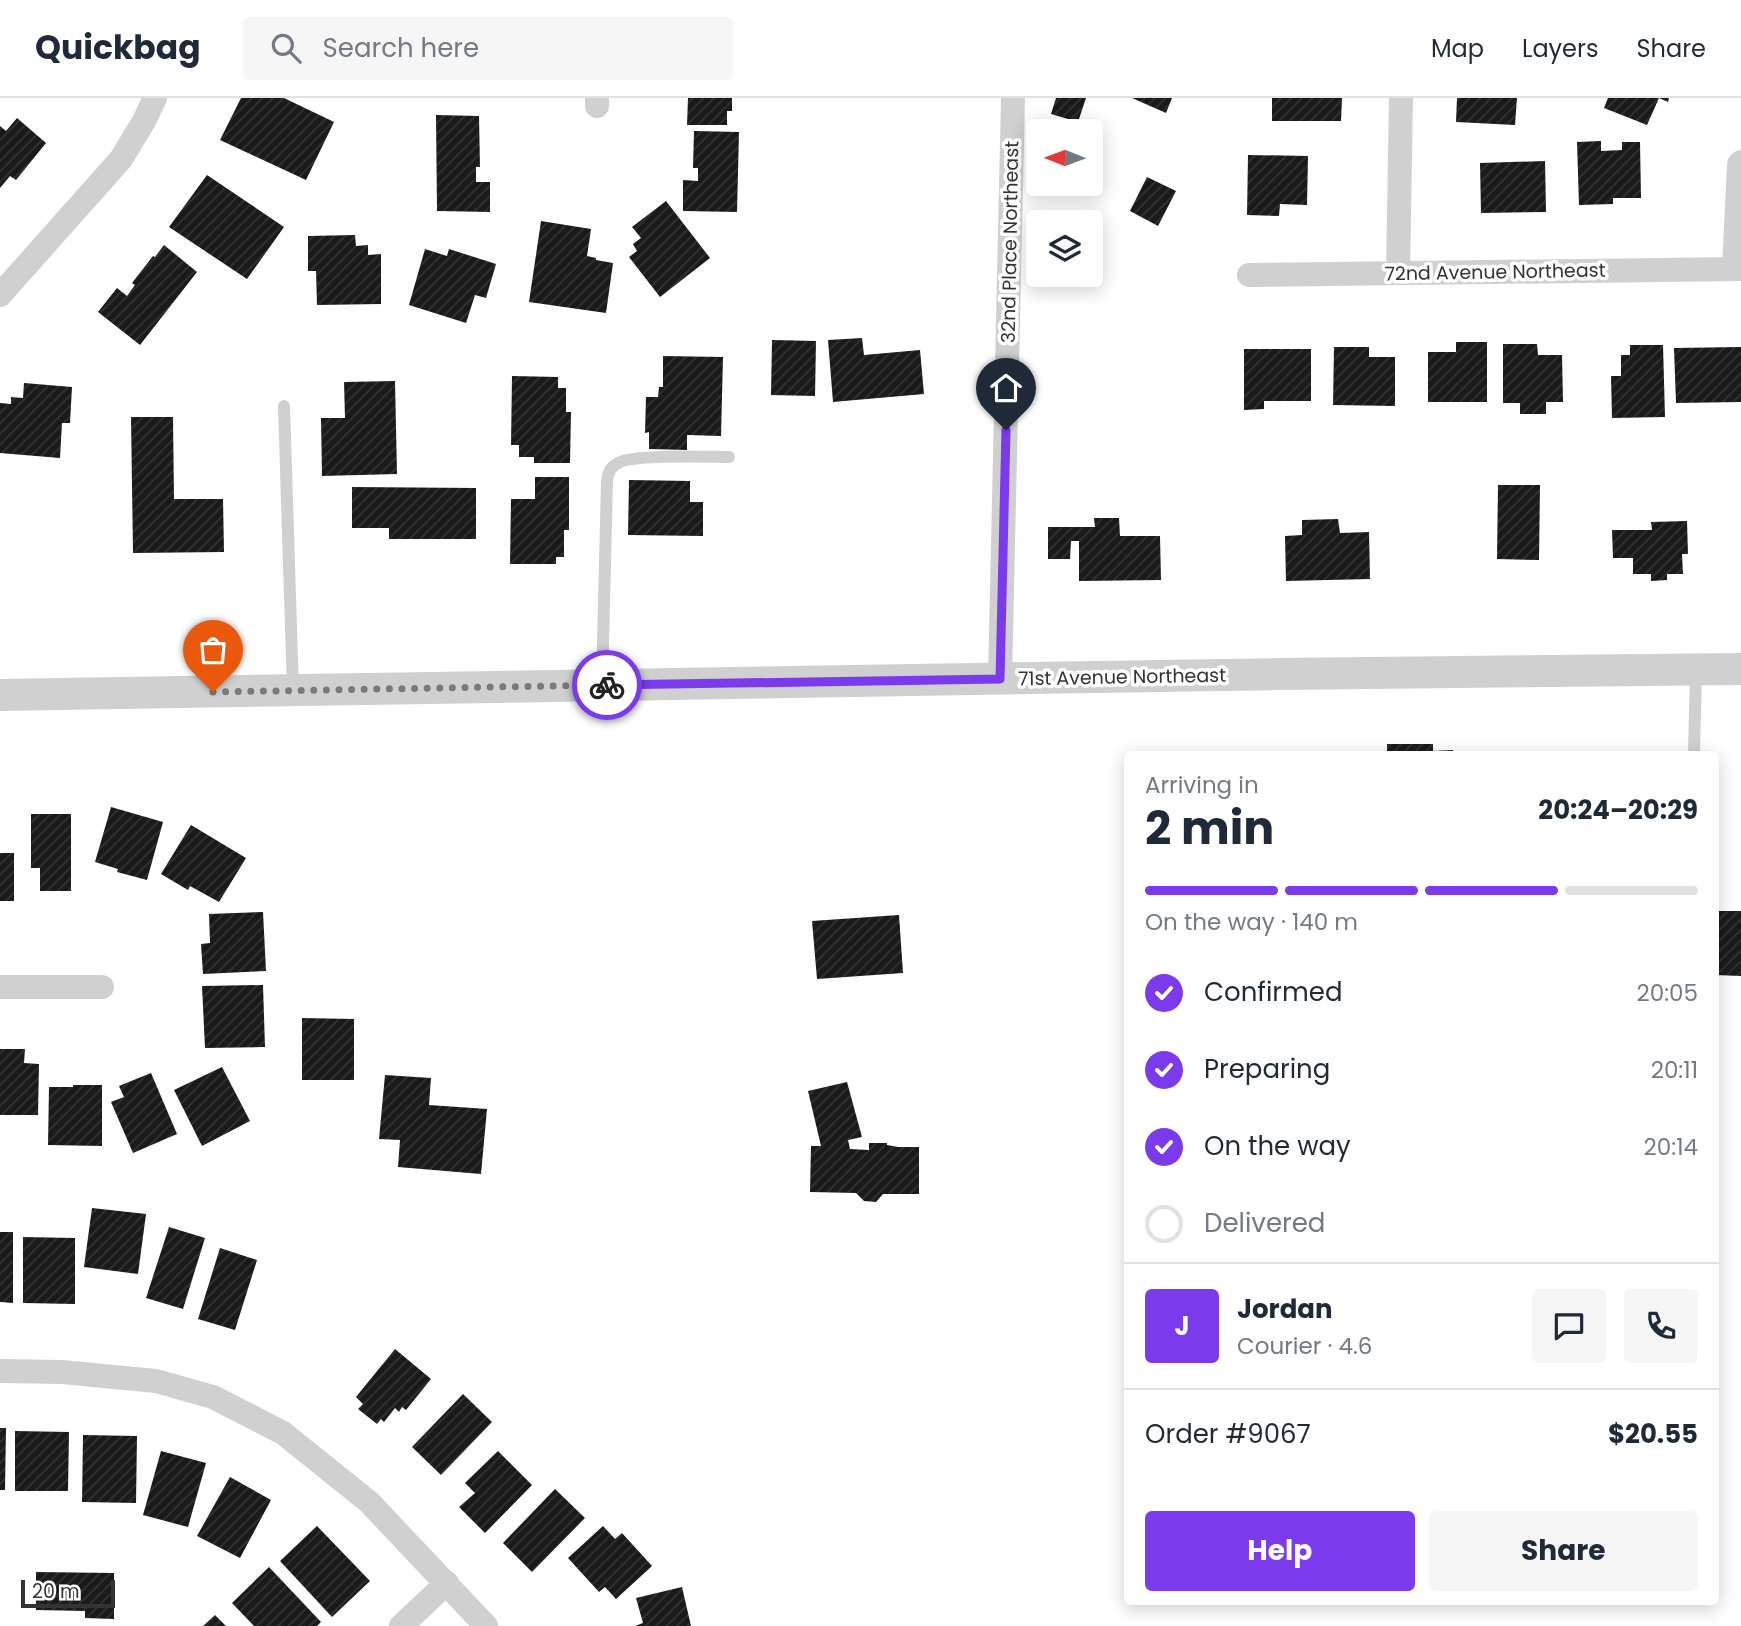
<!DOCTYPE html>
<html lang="en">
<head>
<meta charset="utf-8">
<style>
  :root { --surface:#fff; --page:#f6f6f7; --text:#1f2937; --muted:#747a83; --line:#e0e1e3; --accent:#7c3aed }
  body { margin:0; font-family:Poppins,sans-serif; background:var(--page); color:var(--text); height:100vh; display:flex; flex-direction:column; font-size:26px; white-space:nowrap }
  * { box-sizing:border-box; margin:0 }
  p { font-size:23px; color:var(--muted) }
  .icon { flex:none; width:38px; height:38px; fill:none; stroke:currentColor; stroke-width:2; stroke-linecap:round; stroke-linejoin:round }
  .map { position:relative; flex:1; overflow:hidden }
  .sheet { position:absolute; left:1124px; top:653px; width:595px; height:854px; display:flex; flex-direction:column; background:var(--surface); border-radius:7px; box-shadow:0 4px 18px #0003 }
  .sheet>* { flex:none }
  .needle { width:46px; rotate:271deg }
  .fabs { position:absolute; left:1026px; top:21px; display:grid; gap:14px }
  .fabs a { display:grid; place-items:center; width:77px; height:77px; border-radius:7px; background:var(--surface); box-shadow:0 4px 18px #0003; font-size:35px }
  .scale { position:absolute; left:21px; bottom:18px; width:94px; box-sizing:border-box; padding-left:7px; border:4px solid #333; border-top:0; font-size:19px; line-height:24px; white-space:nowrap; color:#333; -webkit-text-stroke:5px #fff; paint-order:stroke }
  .pin { position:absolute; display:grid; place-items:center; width:60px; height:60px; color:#fff; margin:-72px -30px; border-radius:50% 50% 50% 0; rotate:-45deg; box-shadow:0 0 7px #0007 }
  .pin .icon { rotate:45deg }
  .courier { position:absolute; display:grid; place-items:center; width:70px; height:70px; margin:-35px; border:5px solid #7c3aed; border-radius:50%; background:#fff; color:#222; box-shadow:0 2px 9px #0007 }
  .summary em { font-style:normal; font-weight:700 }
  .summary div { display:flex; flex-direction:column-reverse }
  .summary { display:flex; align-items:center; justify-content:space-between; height:119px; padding:0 21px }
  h1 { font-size:46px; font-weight:700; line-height:52px }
  .bar { display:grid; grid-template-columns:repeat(4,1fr); gap:10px 7px; align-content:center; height:84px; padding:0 21px }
  .bar i { height:9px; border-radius:5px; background:var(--line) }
  .bar .selected { background:var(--accent) }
  .bar p { grid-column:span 4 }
  .line { display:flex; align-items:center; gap:18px; padding:0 21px; border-top:2px solid var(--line) }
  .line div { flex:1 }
  .round { display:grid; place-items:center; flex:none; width:74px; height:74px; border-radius:7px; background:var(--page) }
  ol { padding:0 21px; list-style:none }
  li { display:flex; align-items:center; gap:21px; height:77px }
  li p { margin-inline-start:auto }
  li .icon { padding:7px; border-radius:50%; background:var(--accent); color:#fff; stroke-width:4 }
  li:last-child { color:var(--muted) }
  li i { width:38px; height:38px; border:4px solid var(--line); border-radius:50% }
  .cta { display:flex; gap:14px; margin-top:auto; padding:14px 21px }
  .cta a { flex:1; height:80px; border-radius:7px; background:var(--accent); color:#fff; font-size:28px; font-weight:700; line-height:80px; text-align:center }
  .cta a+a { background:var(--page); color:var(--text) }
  header { display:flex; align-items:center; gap:42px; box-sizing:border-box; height:98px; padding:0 35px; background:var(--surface); border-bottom:2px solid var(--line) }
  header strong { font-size:33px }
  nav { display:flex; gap:38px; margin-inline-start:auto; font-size:24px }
  .search { width:490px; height:63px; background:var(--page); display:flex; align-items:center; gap:18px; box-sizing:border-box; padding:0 24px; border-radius:7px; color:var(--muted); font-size:26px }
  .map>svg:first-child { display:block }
</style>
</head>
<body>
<header>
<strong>Quickbag</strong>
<div class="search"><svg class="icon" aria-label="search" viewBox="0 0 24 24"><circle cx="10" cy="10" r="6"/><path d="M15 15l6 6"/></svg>Search here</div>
<nav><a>Map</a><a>Layers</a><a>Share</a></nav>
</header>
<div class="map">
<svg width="1741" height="1528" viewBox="0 0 1741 1528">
  <defs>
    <pattern id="building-hatch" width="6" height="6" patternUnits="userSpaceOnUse" patternTransform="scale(1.75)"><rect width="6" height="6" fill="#1a1a1a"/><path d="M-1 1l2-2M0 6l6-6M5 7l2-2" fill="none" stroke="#333"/></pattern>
  </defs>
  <rect width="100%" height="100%" fill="#fff"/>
  <!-- building -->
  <path fill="url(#building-hatch)" d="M241,0H284L334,24L306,82L220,42Z
    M688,0H732V13H727V27H687Z
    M1056,0H1086L1078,24L1051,16Z
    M1132,0H1172L1166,15Z
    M1272,0H1342L1341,23H1272Z
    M1457,0H1517L1515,27L1456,24Z
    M1608,0H1669L1668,4L1659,0L1647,27L1604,10Z
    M436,17L479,18L480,69H476V84H490V114L437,113Z
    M17,20L46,45L16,82L10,78L0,90V28L6,33Z
    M694,33L739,34L737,114L683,113V82L698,83V70H693Z
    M1601,43V53L1622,52V44H1640L1641,100H1613V106L1579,107L1577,44Z
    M1248,57L1308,58L1307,107L1280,106L1279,118L1247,117Z
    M1545,63L1546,114L1481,115L1480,65Z
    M207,77L284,129L247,181L169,129Z
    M1147,79L1176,93L1158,128L1130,113Z
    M666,103L710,160L660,199L629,159L637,153L633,146L641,140L632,129Z
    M541,123L591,131L587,158L596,160V162L613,165L606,215L529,204Z
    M355,137L356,148L368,147V157L381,156V206L317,207L316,173H308V138Z
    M164,147L197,174L140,247L98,214L117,190L127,198L135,187L132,185L153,158L155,159Z
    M425,151L447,158L449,151L496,166L486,200L475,197L466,225L409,207Z
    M862,240L864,257L920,252L924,296L833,304L828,242Z
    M772,242L816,243L815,298L771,297Z
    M1456,244H1487V304H1428V254H1456Z
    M1503,246H1537L1538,257H1562L1563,304H1546V316H1520V305H1503Z
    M1630,247H1663L1665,319L1612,320L1611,278H1621V257H1630Z
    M1334,249H1369V259H1395V308L1333,307Z
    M1741,249V304L1676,305L1674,250Z
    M1244,251H1311V303H1264V311L1244,312Z
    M663,258L723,259L721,338L687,337V352L649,351V334L645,335L646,299H658L659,289H663Z
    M512,278L558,279V290H566V314H571L570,365H534V359H519V347H511Z
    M395,283L397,376L322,378L321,320H345L344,284Z
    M24,285L72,289L70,325H62L60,360L0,355V305L11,306V299L23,300Z
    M131,319H173L174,401H223L224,454L133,455Z
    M535,379H569V432H564V459H556V466H510L511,401H535Z
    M629,382L690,383V404H703V438L628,437Z
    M1498,387H1540L1539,462L1497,461Z
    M352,389L476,390V441H389V430H352Z
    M1094,420H1119L1120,438H1160L1161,482L1079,483V443H1071L1070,461H1048V429H1095Z
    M1338,421L1340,435L1369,434L1370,481L1286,483L1285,438L1302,437V422Z
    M1687,423L1688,456H1682L1683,476H1667V482L1651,483V476H1633V460H1613L1612,432H1652L1651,424Z
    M1387,646H1433V653L1453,652V656H1356V654L1387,653Z
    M111,709L163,724L147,782L117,774L118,771L95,764Z
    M31,716H71V793H40V770H31Z
    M191,727L246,760L219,804L190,788L188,792L161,776Z
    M0,755H14V803H0Z
    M1715,813H1741V878L1715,877Z
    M263,814L266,873L203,876L201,846L210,845L209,816Z
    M899,817L903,875L817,881L812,823Z
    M263,887L265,949L205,950L202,888Z
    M302,920L354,921V982H302Z
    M0,951H25L24,965L39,966L38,1017H0Z
    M222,969L250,1023L202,1048L174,992Z
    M151,975L177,1036L133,1055L111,1004L124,999L119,988Z
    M385,977L431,980L429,1007L487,1011L481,1076L398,1069L400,1042L379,1041Z
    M847,984L862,1039L848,1042L850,1051L869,1052V1045H887V1047L898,1049H919V1096H883L876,1104L864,1103L856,1095L810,1094L811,1048H821L808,993Z
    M73,987H102V1048L48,1047L49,989H73Z
    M92,1110L146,1116L138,1176L84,1169Z
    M169,1129L205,1140L183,1211L146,1200Z
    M0,1134H13V1205L0,1204Z
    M23,1139L75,1140V1206L23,1205Z
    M220,1150L257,1162L235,1232L198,1221Z
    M395,1251L431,1281L406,1312L402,1309L399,1314L395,1310L384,1324L381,1321L377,1326L358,1311L363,1306L356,1299Z
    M463,1296L492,1324L441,1377L412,1349Z
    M0,1330H6L5,1392H0Z
    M15,1333L69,1334L68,1393H15Z
    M83,1337L137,1338L136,1405L82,1404Z
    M161,1353L206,1365L188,1429L143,1417Z
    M498,1353L532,1387L485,1435L459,1409L475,1395L465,1385Z
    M230,1379L271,1402L240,1460L197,1438Z
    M555,1391L585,1420L532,1474L503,1445Z
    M317,1428L370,1483L332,1519L280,1463Z
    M603,1428L615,1441L622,1435L652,1468L616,1501L605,1489L599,1494L568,1460Z
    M269,1469L321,1524L317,1528H254L232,1505Z
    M36,1474L114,1475V1521L85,1520V1513L36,1512Z
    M682,1489L691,1528H635L643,1525L636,1500Z
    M215,1517L226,1528H203Z"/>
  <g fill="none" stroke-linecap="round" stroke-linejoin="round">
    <!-- service -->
    <path stroke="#d0d0d0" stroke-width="12" d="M284,308L293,592
      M602,587L607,383C608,375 610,369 618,365C632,356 708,359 729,359
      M1694,656L1696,572"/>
    <!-- minor -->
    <path stroke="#d0d0d0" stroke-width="24" d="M597,8V0
      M1734,171L1739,66L1741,64
      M1398,175L1401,0
      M1249,177L1741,171
      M0,197L121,61L144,23L155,0
      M1000,581L1013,0
      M0,889H102
      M0,1273L62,1274L156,1283L213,1299L283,1335L369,1404L486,1528
      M401,1528L447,1485"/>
    <!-- tertiary -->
    <path stroke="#d0d0d0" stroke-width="32" d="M0,597L1280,576L1741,571"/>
  </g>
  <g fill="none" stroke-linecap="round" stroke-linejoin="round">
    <!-- done -->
    <path stroke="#7a7a7a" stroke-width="7" stroke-dasharray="0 12.6" d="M213,594L607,587"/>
    <!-- route -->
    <path stroke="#7c3aed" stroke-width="9" d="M607,587L1000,581L1006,332"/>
  </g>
  <g text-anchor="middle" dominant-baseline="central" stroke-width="7" stroke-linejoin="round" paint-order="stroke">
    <!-- street labels -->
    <g font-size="19" fill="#333" stroke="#fff">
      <text transform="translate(1010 144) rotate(-89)">32nd Place Northeast</text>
      <text transform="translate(1495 174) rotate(-1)">72nd Avenue Northeast</text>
      <text transform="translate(1122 579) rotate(-1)">71st Avenue Northeast</text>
    </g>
  </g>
</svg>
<div class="fabs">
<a><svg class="needle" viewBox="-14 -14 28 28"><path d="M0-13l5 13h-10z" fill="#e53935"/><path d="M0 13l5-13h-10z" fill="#747a83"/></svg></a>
<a><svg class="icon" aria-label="layers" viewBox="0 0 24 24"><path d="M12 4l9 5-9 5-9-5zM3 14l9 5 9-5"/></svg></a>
</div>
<div class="scale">20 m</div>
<div class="pin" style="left:213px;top:594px;background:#ea580c"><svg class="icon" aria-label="bag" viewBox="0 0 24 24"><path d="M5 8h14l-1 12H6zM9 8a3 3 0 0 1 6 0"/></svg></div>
<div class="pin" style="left:1006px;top:332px;background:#1f2937"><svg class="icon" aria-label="home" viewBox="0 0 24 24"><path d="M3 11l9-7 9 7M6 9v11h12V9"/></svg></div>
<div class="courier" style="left:607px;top:587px"><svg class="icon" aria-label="bike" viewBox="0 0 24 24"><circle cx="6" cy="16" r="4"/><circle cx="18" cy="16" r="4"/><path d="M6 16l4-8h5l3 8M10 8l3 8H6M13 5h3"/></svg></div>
<section class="sheet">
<div class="summary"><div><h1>2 min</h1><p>Arriving in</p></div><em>20:24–20:29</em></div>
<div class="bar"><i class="selected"></i><i class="selected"></i><i class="selected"></i><i></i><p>On the way · 140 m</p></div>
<ol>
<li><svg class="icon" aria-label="check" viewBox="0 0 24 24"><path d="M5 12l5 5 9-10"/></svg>Confirmed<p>20:05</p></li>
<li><svg class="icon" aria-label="check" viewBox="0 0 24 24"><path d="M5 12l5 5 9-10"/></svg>Preparing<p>20:11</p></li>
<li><svg class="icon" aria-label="check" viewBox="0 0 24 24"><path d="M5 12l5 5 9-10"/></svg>On the way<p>20:14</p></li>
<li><i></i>Delivered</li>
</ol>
<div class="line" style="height:126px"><b class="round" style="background:var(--accent);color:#fff">J</b><div><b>Jordan</b><p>Courier · 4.6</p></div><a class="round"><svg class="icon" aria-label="chat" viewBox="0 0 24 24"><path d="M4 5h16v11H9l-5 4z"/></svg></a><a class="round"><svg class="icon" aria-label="phone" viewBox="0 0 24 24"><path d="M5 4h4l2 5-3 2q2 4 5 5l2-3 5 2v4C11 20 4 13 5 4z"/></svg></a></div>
<div class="line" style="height:91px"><div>Order #9067</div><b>$20.55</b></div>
<div class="cta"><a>Help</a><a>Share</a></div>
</section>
</div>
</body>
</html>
